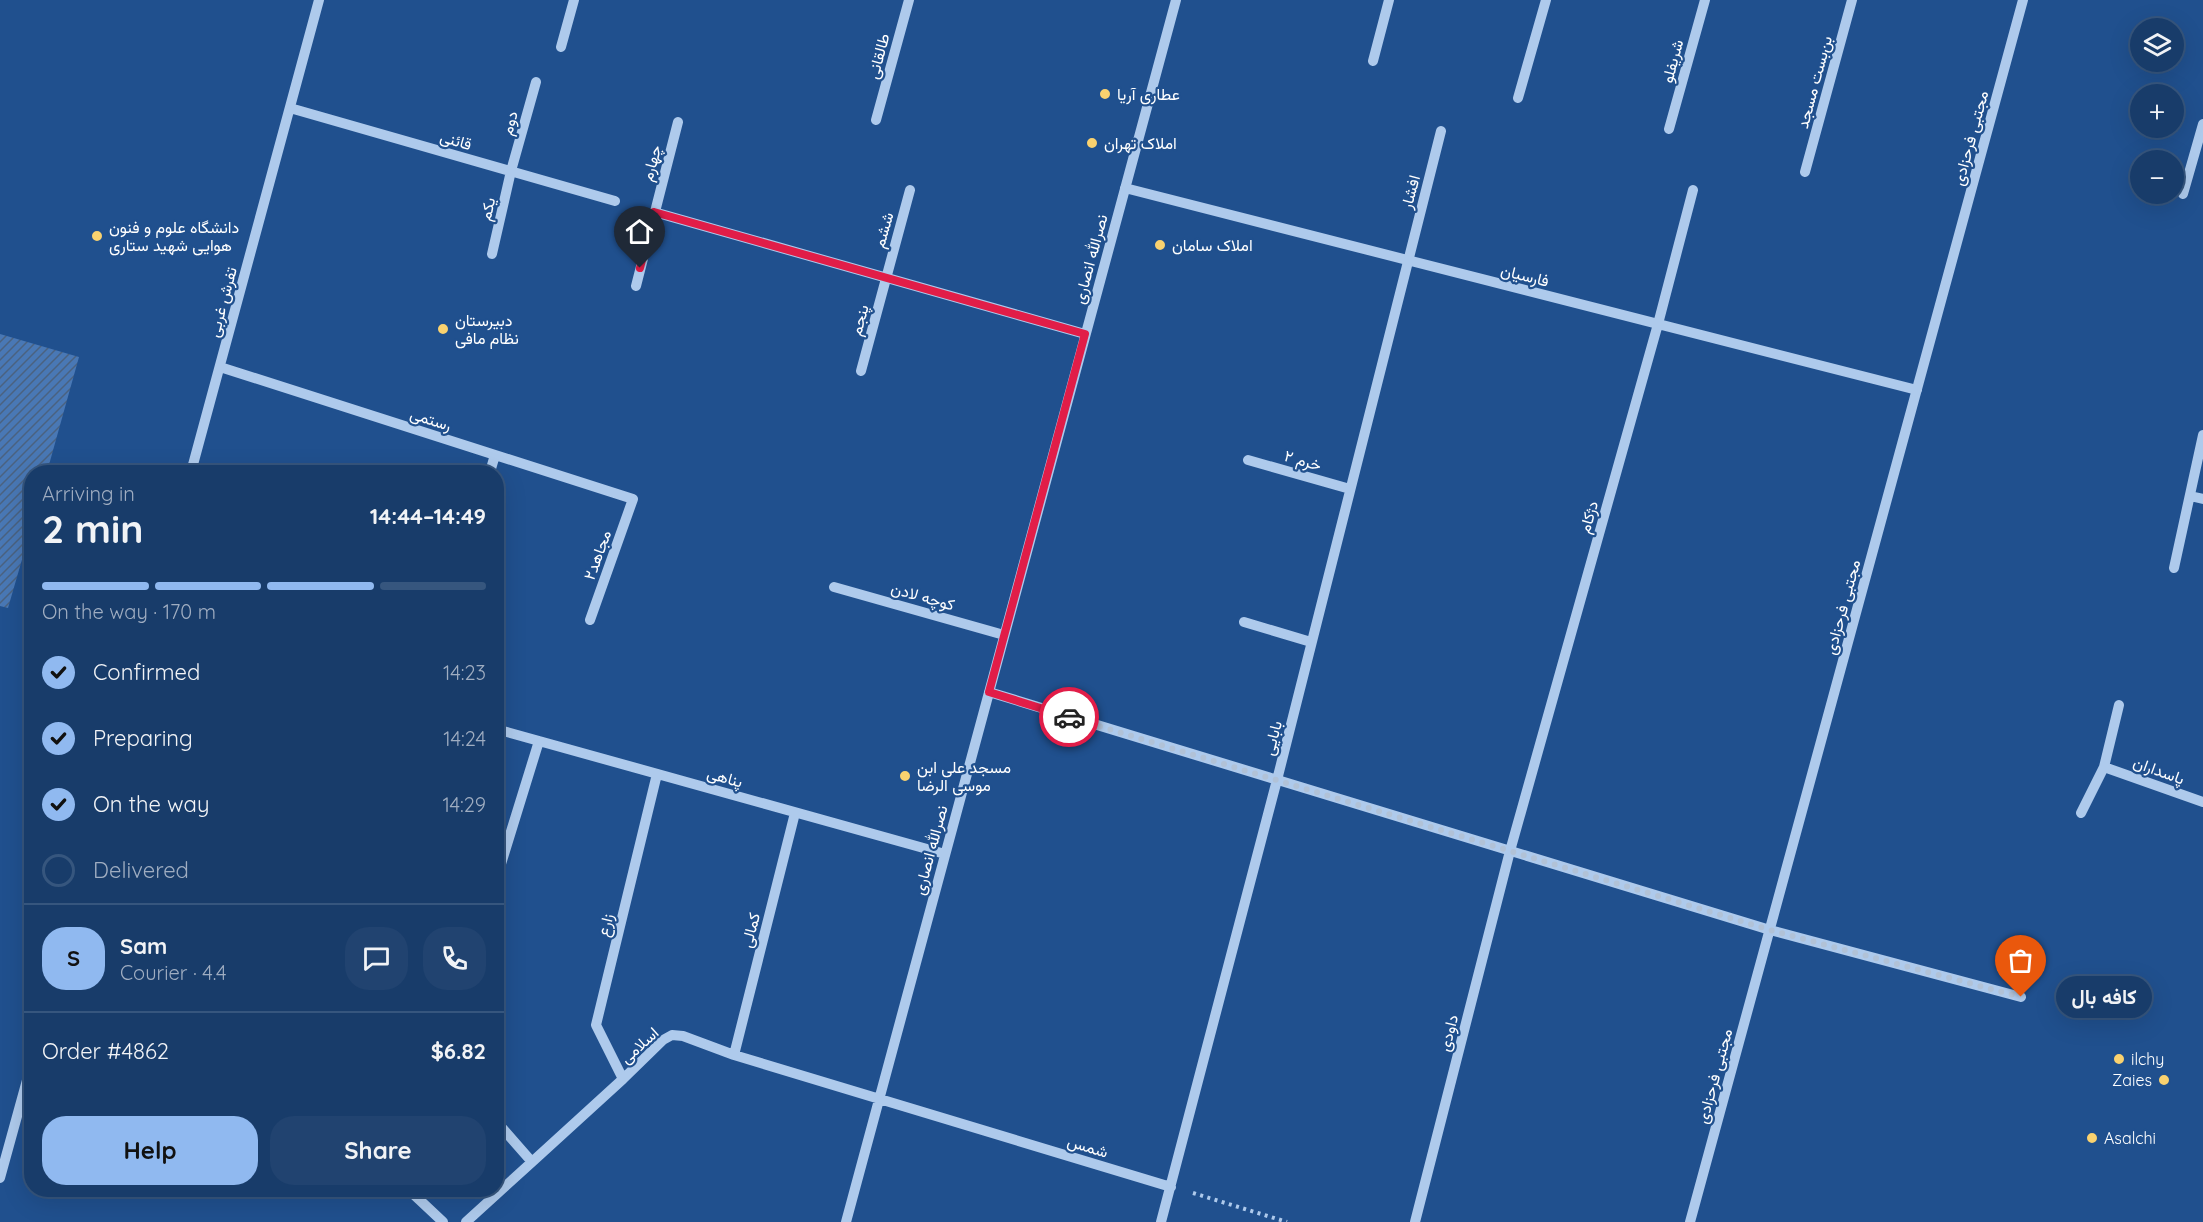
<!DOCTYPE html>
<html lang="en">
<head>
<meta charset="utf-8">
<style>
  :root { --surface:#183c6a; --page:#214370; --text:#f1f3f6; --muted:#9fadc1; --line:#36567e; --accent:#90b9f0 }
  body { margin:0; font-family:Quicksand,Vazirmatn,sans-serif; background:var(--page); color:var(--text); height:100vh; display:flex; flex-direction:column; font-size:22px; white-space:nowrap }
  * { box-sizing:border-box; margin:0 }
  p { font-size:20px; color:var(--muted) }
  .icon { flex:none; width:33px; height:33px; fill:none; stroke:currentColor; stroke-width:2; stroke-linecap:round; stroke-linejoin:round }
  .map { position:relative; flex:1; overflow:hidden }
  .side { position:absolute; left:24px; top:465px; width:480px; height:732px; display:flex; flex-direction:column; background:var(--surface); border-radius:24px; box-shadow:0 6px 24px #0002,0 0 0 2px var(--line) }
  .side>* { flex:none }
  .buttons { position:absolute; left:2130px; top:18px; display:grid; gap:12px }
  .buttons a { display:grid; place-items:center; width:54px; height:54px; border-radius:50%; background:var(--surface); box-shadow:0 6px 24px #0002,0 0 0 2px var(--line); font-size:30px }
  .pin { position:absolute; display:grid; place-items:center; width:51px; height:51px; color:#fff; margin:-62px -26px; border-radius:50% 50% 50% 0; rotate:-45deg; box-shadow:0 0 6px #0007 }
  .pin .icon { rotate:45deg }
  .courier { position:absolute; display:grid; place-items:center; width:60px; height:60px; margin:-30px; border:4px solid #e11d48; border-radius:50%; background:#fff; color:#222; box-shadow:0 2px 8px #0007 }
  .bubble { position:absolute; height:42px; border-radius:21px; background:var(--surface); box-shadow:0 6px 24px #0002,0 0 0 2px var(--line); font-size:20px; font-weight:700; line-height:42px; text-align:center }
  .headline em { font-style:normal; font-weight:700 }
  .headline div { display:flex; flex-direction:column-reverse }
  .headline { display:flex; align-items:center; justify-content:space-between; height:102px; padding:0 18px }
  h1 { font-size:39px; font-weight:700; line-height:45px }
  .bar { display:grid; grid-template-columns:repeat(4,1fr); gap:9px 6px; align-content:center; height:72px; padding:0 18px }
  .bar i { height:8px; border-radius:4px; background:var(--line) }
  .bar .current { background:var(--accent) }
  .bar p { grid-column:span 4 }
  .line { display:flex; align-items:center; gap:15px; padding:0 18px; border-top:2px solid var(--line) }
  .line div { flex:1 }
  .round { display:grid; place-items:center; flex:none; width:63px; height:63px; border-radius:24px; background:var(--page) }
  ol { padding:0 18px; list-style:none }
  li { display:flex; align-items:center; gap:18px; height:66px }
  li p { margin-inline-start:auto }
  li .icon { padding:6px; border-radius:50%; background:var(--accent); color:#111; stroke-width:4 }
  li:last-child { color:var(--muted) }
  li i { width:33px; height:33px; border:3px solid var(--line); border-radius:50% }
  .button { display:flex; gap:12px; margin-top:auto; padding:12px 18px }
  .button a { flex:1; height:69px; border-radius:24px; background:var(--accent); color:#111; font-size:24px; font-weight:700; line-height:69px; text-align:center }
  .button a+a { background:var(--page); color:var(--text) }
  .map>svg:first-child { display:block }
</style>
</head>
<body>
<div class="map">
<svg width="2203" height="1222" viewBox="0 0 2203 1222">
  <defs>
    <pattern id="building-hatch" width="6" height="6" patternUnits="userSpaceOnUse" patternTransform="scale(1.5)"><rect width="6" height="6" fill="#4978b5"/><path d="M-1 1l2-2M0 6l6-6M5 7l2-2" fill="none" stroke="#4a6280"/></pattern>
  </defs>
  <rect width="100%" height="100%" fill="#20508e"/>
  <!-- building -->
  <path fill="url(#building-hatch)" d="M0,334L79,357L47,472H32V525L8,608L0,606Z"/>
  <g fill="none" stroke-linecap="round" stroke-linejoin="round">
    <!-- path -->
    <path stroke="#aecaec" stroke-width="4" stroke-dasharray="3 4.5" stroke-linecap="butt" d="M1193,1193L1287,1222"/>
    <!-- minor -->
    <path stroke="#aecaec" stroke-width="10" d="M561,47L574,0
      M1373,61L1389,0
      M1518,98L1546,0
      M290,108L615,201
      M876,120L909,0
      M1669,129L1705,0
      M1805,172L1852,0
      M1125,188L1917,390
      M2183,194L2203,124
      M654,212L1085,334
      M492,254L511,171L536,82
      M636,286L678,122
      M220,367L633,499L590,620
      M861,371L910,190
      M1248,460L1350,489
      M191,472L319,0
      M490,472L495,455
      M2190,496L2203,499
      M2174,568L2203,435
      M834,587L1004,635
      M1244,622L1311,642
      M989,692L1770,930L2021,997
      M496,729L945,854
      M2104,767L2203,802
      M2081,813L2104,767L2119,705
      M496,880L539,741
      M734,1055L795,813
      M623,1079L596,1025L657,774
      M496,1121L532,1162L623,1079L663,1040L672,1035L683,1036L734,1055L1171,1187
      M0,1178L32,1062
      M409,1190L443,1222
      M466,1222L532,1162
      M846,1222L1176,0
      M1161,1222L1277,780L1441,131
      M1415,1222L1510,851L1658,324L1693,190
      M1690,1222L2023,0"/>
  </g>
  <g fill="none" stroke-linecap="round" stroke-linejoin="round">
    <!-- done -->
    <path stroke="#b1c2d7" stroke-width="6" stroke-dasharray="0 10.8" d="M1069,717L1770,930L2021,997"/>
    <!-- route -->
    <path stroke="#e11d48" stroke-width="8" d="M640,268L654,212L1085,334L989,692L1069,717"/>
  </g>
  <!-- markers -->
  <g fill="#fad26f" stroke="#20508e" stroke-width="2">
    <circle cx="1105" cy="94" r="6"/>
    <circle cx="1092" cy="143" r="6"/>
    <circle cx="97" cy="236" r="6"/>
    <circle cx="1160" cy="245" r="6"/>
    <circle cx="443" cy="329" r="6"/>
    <circle cx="905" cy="776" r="6"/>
    <circle cx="2119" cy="1059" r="6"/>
    <circle cx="2164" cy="1080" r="6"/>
    <circle cx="2092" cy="1138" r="6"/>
  </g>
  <g text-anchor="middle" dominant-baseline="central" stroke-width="4.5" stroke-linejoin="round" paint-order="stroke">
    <!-- street labels -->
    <g font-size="16" fill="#fff" stroke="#20508e">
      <text transform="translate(878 56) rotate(-75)">طالقانی</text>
      <text transform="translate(1672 61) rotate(-75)">شریفلو</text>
      <text transform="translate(1814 82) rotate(-75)">بن‌بست مسجد</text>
      <text transform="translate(509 123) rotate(-75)">دوم</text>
      <text transform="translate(1970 138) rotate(-75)">مجتبی فرحزادی</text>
      <text transform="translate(456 140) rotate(16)">قائنی</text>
      <text transform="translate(651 163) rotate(-75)">چهارم</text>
      <text transform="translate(1410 192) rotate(-75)">افشار</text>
      <text transform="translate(487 209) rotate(-77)">یکم</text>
      <text transform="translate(883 230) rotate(-74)">ششم</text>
      <text transform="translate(1090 259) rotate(-75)">نصرالله انصاری</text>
      <text transform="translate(1525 275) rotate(14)">فارسیان</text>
      <text transform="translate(222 302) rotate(-75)">تفرش غربی</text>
      <text transform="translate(859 320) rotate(-75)">پنجم</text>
      <text transform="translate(431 419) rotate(18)">رستمی</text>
      <text transform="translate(1303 460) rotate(16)">خرم ۲</text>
      <text transform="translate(1588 517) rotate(-74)">دژکام</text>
      <text transform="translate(597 555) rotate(-70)">مجاهد۲</text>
      <text transform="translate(923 596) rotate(16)">کوچه لادن</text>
      <text transform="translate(1842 607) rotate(-75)">مجتبی فرحزادی</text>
      <text transform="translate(1272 738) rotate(-76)">بابایی</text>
      <text transform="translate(2159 770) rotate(20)">پاسداران</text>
      <text transform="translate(725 777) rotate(16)">پناهی</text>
      <text transform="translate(930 850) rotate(-75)">نصرالله انصاری</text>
      <text transform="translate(605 925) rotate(-76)">زارع</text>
      <text transform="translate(750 930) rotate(-76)">کمالی</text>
      <text transform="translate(1448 1033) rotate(-76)">داودی</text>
      <text transform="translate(639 1045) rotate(-42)">اسلامی</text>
      <text transform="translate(1714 1076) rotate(-75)">مجتبی فرحزادی</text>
      <text transform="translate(1088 1146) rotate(17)">شمس</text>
    </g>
    <!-- poi labels -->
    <g font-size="16" fill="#fff" stroke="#20508e" text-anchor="start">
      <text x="1117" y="94">عطاری آریا</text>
      <text x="1104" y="143">املاک تهران</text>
      <text x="109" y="227">دانشگاه علوم و فنون<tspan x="109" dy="18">هوایی شهید ستاری</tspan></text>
      <text x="1172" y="245">املاک سامان</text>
      <text x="455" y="320">دبیرستان<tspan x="455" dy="18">نظام مافی</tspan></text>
      <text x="917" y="767">مسجد علی ابن<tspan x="917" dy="18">موسی الرضا</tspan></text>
      <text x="2131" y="1059">ilchy</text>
      <text x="2152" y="1080" text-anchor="end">Zaies</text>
      <text x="2104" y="1138">Asalchi</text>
    </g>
  </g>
</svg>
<div class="buttons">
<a><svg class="icon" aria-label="layers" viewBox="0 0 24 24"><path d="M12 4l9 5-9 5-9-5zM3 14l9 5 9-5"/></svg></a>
<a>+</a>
<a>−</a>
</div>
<div class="pin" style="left:2021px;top:997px;background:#ea580c"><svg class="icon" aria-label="bag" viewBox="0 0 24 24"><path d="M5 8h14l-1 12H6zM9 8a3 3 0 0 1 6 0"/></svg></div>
<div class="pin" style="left:640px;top:268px;background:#1f2937"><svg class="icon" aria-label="home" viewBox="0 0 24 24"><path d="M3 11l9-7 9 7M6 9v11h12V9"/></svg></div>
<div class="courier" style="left:1069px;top:717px"><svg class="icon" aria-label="car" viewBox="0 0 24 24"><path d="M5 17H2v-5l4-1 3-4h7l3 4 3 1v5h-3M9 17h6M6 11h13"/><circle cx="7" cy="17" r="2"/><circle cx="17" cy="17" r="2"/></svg></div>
<div class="bubble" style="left:2056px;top:976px;width:96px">کافه بال</div>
<section class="side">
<div class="headline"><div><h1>2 min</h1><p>Arriving in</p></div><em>14:44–14:49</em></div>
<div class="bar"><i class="current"></i><i class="current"></i><i class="current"></i><i></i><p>On the way · 170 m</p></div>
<ol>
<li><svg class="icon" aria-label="check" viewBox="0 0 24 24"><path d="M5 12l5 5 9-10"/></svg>Confirmed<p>14:23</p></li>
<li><svg class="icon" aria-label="check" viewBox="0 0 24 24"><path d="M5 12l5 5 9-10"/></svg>Preparing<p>14:24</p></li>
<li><svg class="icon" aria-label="check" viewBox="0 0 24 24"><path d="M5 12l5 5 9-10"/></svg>On the way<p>14:29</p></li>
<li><i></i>Delivered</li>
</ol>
<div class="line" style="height:108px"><b class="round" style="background:var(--accent);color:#111">S</b><div><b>Sam</b><p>Courier · 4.4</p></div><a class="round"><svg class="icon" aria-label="chat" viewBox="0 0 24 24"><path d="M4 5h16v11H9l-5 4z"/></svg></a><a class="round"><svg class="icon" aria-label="phone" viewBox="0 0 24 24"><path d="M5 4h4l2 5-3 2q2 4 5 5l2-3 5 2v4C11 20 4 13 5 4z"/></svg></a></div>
<div class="line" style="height:78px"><div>Order #4862</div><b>$6.82</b></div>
<div class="button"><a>Help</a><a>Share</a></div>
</section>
</div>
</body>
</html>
